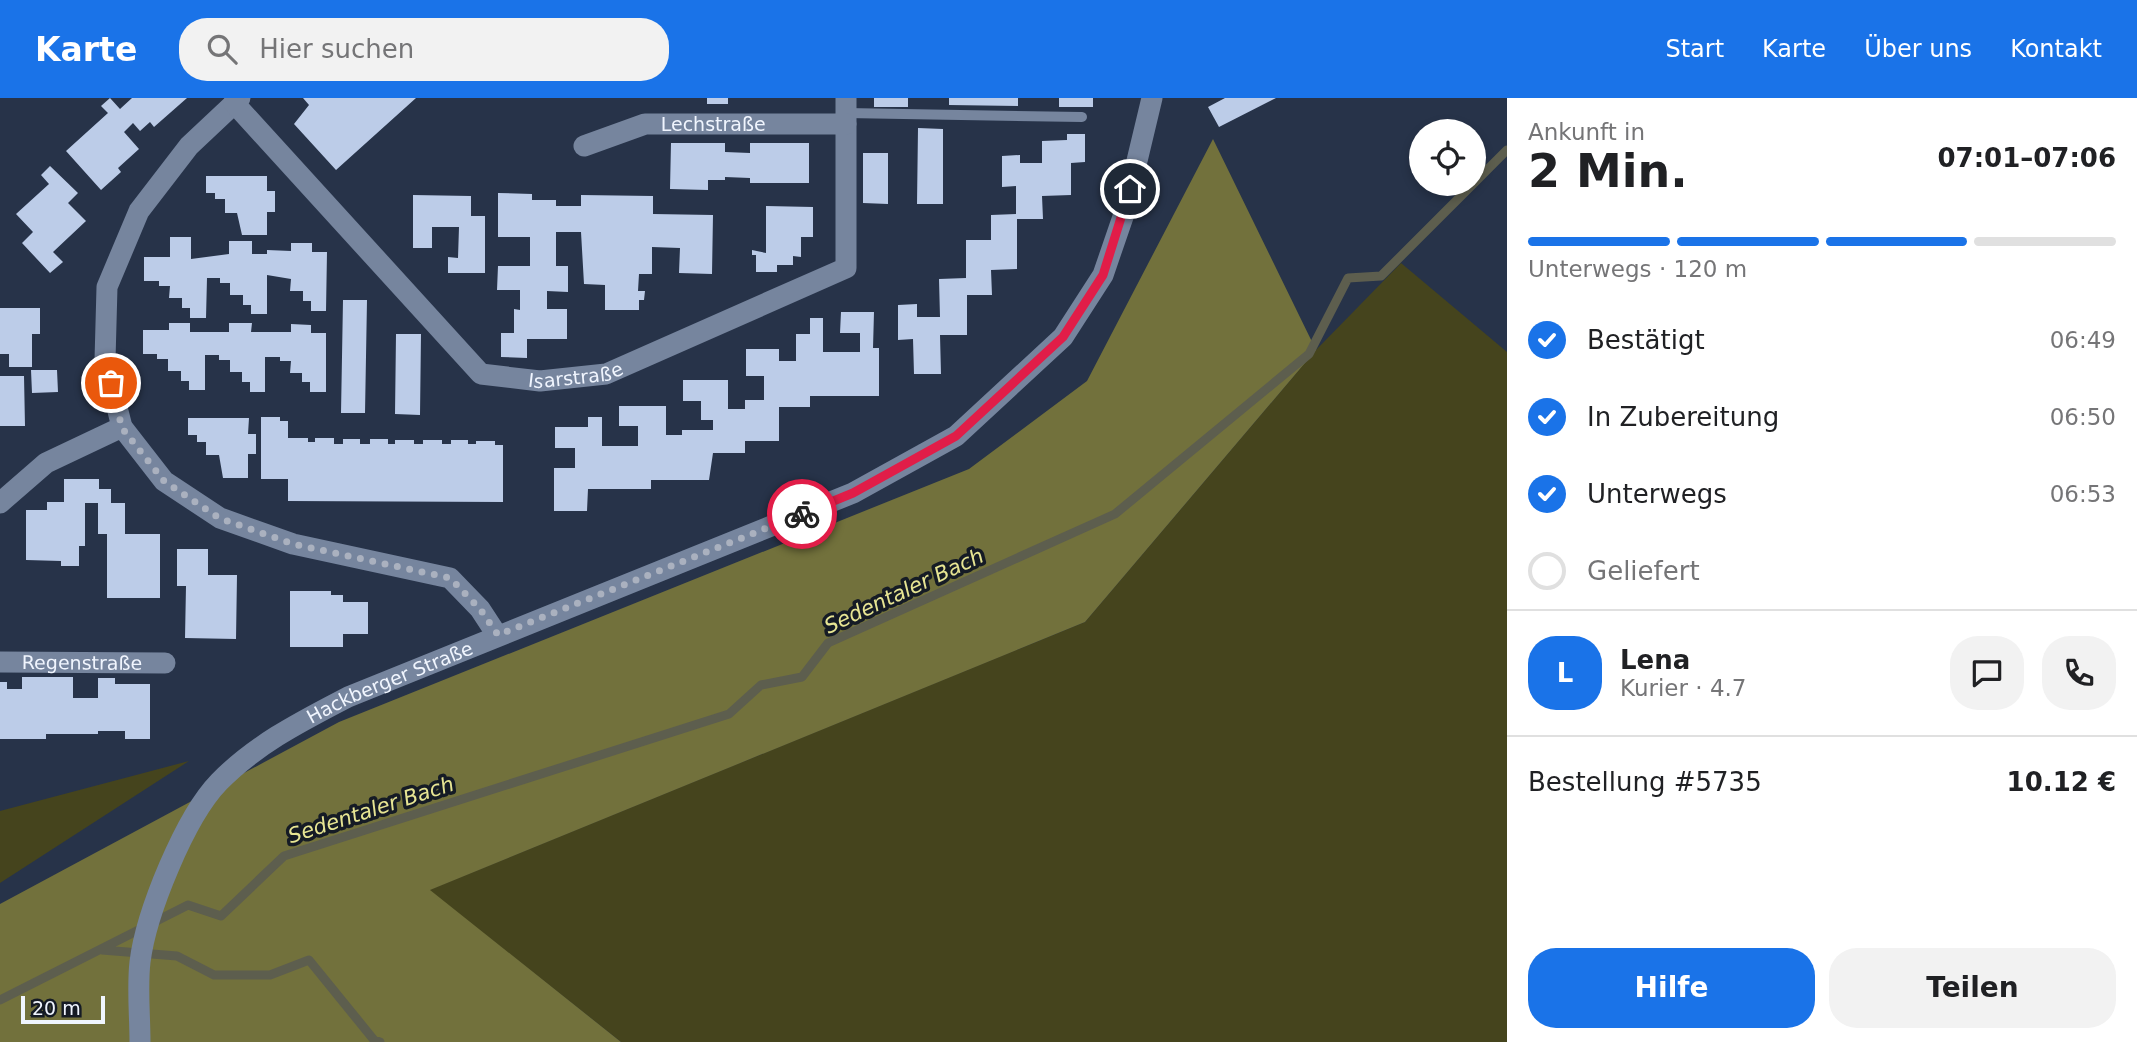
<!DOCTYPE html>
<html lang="de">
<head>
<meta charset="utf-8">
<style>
  :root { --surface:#fff; --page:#f2f2f2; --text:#202124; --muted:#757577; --line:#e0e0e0; --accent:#1a73e8 }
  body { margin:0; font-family:"DejaVu Sans",sans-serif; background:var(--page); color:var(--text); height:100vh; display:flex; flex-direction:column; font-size:26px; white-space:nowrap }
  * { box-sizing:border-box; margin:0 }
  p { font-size:23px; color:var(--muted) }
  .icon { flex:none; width:38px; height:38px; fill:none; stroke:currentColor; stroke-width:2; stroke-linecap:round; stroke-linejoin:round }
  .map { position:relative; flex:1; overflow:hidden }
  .panel { display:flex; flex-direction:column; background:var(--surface); width:630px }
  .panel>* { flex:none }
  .fabs { position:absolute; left:1409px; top:21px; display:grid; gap:14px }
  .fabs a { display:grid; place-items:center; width:77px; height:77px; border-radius:50%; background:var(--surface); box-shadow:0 4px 10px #0003; font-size:35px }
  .scale { position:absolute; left:21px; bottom:18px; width:84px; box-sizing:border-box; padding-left:7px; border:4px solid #f0f5fe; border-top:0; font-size:19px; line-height:24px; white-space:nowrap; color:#f0f5fe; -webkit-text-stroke:5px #151b25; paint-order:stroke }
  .pin { position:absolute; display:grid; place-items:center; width:60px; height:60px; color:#fff; margin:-30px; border:4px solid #fff; border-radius:50%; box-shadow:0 2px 7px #0007 }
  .courier { position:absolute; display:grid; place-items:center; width:70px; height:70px; margin:-35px; border:5px solid #e11d48; border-radius:50%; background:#fff; color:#222; box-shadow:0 2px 9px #0007 }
  .headline em { font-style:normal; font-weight:800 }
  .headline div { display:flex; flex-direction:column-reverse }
  .headline { display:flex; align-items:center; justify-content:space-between; height:119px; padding:0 21px }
  h1 { font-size:46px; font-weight:800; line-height:52px }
  .bar { display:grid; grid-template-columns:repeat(4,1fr); gap:10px 7px; align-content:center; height:84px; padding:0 21px }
  .bar i { height:9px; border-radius:5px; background:var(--line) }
  .bar .active { background:var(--accent) }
  .bar p { grid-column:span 4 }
  .line { display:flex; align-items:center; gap:18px; padding:0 21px; border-top:2px solid var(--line) }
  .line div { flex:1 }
  .round { display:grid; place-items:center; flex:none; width:74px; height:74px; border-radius:28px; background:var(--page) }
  ol { padding:0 21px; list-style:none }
  li { display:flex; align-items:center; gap:21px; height:77px }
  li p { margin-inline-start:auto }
  li .icon { padding:7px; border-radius:50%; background:var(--accent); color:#fff; stroke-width:4 }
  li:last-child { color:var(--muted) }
  li i { width:38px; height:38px; border:4px solid var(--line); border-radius:50% }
  .button { display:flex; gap:14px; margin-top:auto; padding:14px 21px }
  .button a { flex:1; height:80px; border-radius:28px; background:var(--accent); color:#fff; font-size:28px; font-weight:800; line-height:80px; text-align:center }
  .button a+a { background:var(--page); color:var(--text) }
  header { display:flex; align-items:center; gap:42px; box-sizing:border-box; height:98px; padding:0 35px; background:var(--accent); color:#fff }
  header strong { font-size:33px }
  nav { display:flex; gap:38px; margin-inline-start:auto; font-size:24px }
  .search { width:490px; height:63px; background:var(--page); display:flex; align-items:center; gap:18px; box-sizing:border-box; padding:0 24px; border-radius:28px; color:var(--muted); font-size:26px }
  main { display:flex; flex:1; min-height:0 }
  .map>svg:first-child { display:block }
</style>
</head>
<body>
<header>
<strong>Karte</strong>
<div class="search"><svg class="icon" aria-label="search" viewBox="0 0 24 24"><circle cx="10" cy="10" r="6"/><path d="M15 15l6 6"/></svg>Hier suchen</div>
<nav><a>Start</a><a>Karte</a><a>Über uns</a><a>Kontakt</a></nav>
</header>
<main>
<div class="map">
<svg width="1507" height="944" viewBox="0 0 1507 944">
  <rect width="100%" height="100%" fill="#273349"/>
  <!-- green -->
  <path fill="#45441d" d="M1401,165L1507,254V944H621L429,792L1085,524L1316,252Z
    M189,663L0,785V713Z"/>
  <!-- forest -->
  <path fill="#72713c" d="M1213,41L1316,252L1085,524L430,792L621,944H0V806L339,624L969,371L1087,283Z"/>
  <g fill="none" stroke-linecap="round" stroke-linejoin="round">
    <!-- stream -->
    <path stroke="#5d5e4e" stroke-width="9" d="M1474,85L1507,52
      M102,852L177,858L214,877H270L309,862L374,942L380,944
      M0,902L188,807L221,818L284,758L729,616L761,587L802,579L828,545L1115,416L1309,256L1348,180L1381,178L1473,86"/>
  </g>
  <!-- building -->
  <path fill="#bccce8" d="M110,0L120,11L132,0H187L154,29L150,24L140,33L133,25L124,34L139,51L118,70L121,74L101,92L66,53L108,15L101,8Z
    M303,0H416L336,72L294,26L309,7Z
    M707,0H728V6H707Z
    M874,0H908V9H874Z
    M949,0H1018V8L949,7Z
    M1059,0H1093V9H1059Z
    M1225,0H1276L1219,29L1208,9Z
    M918,30L943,31V106H917Z
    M1067,36H1085V64L1071,65V97L1042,98L1043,121H1017V171L991,172L992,197H967V237H940L941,276H914L913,241L898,242V207L917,206V219H940L939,181L966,180V142H991V117L1016,116V88L1002,89V58L1020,57V65H1042V43L1067,42Z
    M671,45H725V54L750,55V45H809V85H750V80L725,79V82H708V92L670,91Z
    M863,55H888V106L863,105Z
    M50,68L78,95L68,105L86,123L53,154L63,164L50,175L22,145L33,134L16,116L49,86L41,77Z
    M206,78H267V93H275V114H267V137H242L237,115H225V101H215V95H206Z
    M498,95L532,96V102H556V108H581V97L653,98V116L713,117L712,176L679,175L680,150L652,149V176H639L638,193H645L644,202H639V212H605V187L584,186L581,134H556V168H568V194L547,193V211H567V241H527V260L501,259V235H514V211L520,212V192H497L498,168H530V139H498Z
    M413,97L471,98V118H485V175H448V159L458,160L459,129H432V150H413Z
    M766,108L813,109V139H801V159L793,158V167H777V174H756V157H752V152L766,155Z
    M170,139H191V161L229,156V143H252V156H267V152L291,153V145H312V154H327L326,213H311V203H303V193H290L291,181L267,177V216H251V207H243V197H230V185H220V180H207L206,220H190V210H182V200H169L170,188H159V183H144V159H170Z
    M343,202H367L365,315H341Z
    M0,210H40V236H32V269H9V256H0Z
    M841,214H874L873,250H879V298H810V309H779V343H745V355H713L709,382H651V391H588L587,413H554V370H575V350H555V329H588V319H602V348H638V328H619V308H666V337H682V332H713V322H701V303H683V282H728V311H745V302H764V278H746V251H779V263H796V236H810V220H823V254H860V235H840Z
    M169,225H190V234H229V225H252L251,234H291V226L311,227V235H326V294H310V284H302V275H290L291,263H280V259H265V294H250V284H242V274H230V262H219V257H205V292H189V283H181V273H168V261H157V256H143V232H169Z
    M396,236H421L420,317L395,316Z
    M31,272H57L58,294L32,295Z
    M0,278H24L25,328H0Z
    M261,319H280V323H288V340H308V344H315V340H334V346H343V341H360V346H370V341H388V346H395V342H414V346H423V342H442V346H451V342H468V346H476V343H495V347H503V404L288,403V381H261Z
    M188,320H249L248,336H256V356H248V380H223L219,357H206V344H197V337H188Z
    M64,381H99V391H111V405H125V436H160V500H107V436H98V405H85V448H79V468H61V463L26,462V412H47V404H64Z
    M177,451H208V477H237L236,541L185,540L186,488H177Z
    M290,493H331V497H343V504H368V536H343V549H290Z
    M22,579H73V600H98V580H115V586H150V641H125V633H98V636H46V641H0V584H7V591H22Z"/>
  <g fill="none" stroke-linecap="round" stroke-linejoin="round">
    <!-- service -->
    <path stroke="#76859e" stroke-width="10" d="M846,15L1082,19"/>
    <!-- minor -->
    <g stroke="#76859e" stroke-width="21">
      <path d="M240,0L189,48L139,113L107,189L105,262L122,329L164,383L220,420L293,446L450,480L480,511L497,537"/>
      <path id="s1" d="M234,5L481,276L540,283L606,276L846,170V0"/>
      <path id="s2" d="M584,48L645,26H846"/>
      <path d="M0,405L46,365L122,329"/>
      <path id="s3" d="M0,564L165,565"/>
      <path id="s4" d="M140,944C140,918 137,889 140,864C146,815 185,719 219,684C256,646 302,623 348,599L853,395L956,338L1063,239L1103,177L1125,113L1152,0"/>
    </g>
  </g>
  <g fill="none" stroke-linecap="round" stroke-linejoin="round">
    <!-- done -->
    <path stroke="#aab1bf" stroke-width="7" stroke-dasharray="0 12.6" d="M111,285L122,330L164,383L219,420L293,446L450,480L480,511L498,537L802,416"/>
    <!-- route -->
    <path stroke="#e11d48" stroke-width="9" d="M802,416L853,395L956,338L1063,239L1103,177L1130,91"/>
  </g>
  <g text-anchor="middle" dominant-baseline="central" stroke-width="7" stroke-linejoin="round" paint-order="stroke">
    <!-- street labels -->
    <g font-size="19" fill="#f0f5fe" stroke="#151b25">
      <text stroke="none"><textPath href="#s2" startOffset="133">Lechstraße</textPath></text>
      <text stroke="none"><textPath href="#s1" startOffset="462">Isarstraße</textPath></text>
      <text stroke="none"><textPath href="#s3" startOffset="82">Regenstraße</textPath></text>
      <text stroke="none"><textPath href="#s4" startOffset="478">Hackberger Straße</textPath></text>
    </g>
    <!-- water labels -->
    <g font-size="21" font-style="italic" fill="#e7e593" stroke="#151b25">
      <text transform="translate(904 493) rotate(-25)">Sedentaler Bach</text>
      <text transform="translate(371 712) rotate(-18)">Sedentaler Bach</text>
    </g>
  </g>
</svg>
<div class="fabs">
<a><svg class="icon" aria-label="locate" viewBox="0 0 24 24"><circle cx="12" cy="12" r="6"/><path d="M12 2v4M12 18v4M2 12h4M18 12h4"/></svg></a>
</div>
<div class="scale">20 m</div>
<div class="pin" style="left:111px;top:285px;background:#ea580c"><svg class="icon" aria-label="bag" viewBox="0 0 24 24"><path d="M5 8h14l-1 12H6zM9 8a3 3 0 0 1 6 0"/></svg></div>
<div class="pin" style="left:1130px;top:91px;background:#1f2937"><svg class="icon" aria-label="home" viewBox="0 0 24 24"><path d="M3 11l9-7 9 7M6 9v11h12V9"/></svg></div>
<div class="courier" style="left:802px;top:416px"><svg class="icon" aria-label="bike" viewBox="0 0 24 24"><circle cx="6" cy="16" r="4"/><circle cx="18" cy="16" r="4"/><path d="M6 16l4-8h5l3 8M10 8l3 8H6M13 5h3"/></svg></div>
</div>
<section class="panel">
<div class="headline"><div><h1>2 Min.</h1><p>Ankunft in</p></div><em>07:01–07:06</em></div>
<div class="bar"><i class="active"></i><i class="active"></i><i class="active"></i><i></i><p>Unterwegs · 120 m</p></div>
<ol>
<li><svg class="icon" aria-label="check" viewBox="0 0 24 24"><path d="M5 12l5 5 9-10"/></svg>Bestätigt<p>06:49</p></li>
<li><svg class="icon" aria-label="check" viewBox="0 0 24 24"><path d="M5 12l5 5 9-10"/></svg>In Zubereitung<p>06:50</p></li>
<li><svg class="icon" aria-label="check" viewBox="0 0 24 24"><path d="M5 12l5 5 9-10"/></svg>Unterwegs<p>06:53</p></li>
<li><i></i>Geliefert</li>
</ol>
<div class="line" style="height:126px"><b class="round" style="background:var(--accent);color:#fff">L</b><div><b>Lena</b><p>Kurier · 4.7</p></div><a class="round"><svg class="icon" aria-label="chat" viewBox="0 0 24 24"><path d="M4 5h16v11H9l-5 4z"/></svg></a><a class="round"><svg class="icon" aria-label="phone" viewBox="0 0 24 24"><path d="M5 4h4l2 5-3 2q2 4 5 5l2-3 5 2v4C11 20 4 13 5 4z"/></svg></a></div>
<div class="line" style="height:91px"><div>Bestellung #5735</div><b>10.12 €</b></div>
<div class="button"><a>Hilfe</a><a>Teilen</a></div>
</section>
</main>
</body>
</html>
